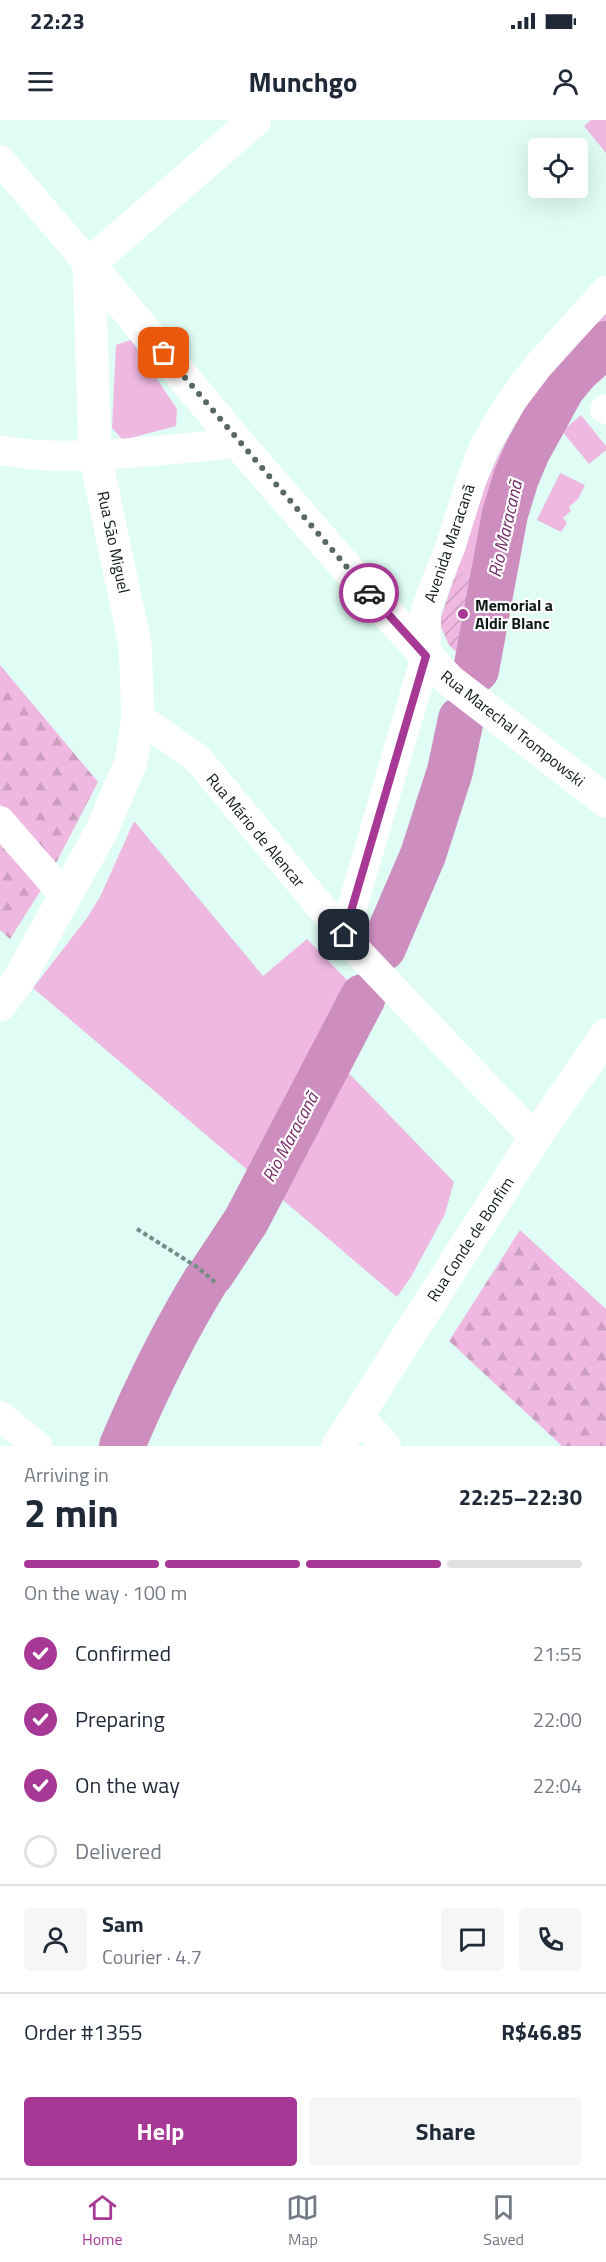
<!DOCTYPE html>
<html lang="en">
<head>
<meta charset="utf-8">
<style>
  :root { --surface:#fff; --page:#f6f6f7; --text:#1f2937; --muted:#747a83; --line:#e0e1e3; --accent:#a73895 }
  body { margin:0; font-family:"Titillium Web",sans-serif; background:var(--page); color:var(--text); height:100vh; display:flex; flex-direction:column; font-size:22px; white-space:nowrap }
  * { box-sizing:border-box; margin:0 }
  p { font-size:20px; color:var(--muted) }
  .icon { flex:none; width:33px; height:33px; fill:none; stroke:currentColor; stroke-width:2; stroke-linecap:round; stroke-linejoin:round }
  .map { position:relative; height:1326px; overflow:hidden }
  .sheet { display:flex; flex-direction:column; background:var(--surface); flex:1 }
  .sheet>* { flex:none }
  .buttons { position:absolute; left:528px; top:18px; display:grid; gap:12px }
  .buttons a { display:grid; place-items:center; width:60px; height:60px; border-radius:6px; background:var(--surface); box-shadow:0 6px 24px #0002; font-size:30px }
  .pin { position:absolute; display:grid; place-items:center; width:51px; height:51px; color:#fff; margin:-26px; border-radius:12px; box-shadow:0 3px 9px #0006 }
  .courier { position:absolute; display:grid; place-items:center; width:60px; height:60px; margin:-30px; border:4px solid #a73895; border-radius:50%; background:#fff; color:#222; box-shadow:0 2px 8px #0007 }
  .head em { font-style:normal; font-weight:700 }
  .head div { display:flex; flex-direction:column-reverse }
  .head { display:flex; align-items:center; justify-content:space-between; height:102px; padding:0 24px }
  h1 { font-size:39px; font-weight:700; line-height:45px }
  .bar { display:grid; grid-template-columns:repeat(4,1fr); gap:9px 6px; align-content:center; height:72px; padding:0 24px }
  .bar i { height:8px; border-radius:4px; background:var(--line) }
  .bar .selected { background:var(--accent) }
  .bar p { grid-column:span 4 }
  .line { display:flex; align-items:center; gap:15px; padding:0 24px; border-top:2px solid var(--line) }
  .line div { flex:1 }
  .round { display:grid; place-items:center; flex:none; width:63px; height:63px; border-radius:6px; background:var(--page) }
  ol { padding:0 24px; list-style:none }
  li { display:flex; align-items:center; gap:18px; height:66px }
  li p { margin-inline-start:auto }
  li .icon { padding:6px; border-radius:50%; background:var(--accent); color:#fff; stroke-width:4 }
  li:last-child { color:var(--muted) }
  li i { width:33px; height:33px; border:3px solid var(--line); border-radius:50% }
  .primary-button { display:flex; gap:12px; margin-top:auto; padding:12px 24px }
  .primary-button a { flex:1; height:69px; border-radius:6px; background:var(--accent); color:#fff; font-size:24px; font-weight:700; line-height:69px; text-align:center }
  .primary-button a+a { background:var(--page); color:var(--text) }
  .status { display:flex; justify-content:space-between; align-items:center; height:42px; padding:0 30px; background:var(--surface); direction:ltr }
  .status svg { height:16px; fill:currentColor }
  header { display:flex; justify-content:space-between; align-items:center; height:78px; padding:0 24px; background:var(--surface); font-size:27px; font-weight:700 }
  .tabs { display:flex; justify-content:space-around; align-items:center; height:84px; border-top:2px solid var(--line); background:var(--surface); font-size:16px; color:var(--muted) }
  .tabs a { display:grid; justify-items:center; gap:3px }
  .tabs .selected { color:var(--accent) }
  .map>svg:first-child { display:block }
</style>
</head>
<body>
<div class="status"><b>22:23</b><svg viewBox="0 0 49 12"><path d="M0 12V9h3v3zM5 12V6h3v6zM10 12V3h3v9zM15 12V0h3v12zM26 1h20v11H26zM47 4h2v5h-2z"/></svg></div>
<header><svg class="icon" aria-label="menu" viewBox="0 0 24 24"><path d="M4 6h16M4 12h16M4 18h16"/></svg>Munchgo<svg class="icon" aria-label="person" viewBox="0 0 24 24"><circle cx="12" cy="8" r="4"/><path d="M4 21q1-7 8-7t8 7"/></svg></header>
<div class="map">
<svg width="606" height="1326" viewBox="0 0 606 1326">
  <defs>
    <pattern id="forest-firs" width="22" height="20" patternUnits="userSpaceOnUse" patternTransform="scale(1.5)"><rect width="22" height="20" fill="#eeb8e1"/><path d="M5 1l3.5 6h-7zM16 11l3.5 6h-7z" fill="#cb9ec0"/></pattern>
    <pattern id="garden-furrows" width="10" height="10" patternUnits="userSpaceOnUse" patternTransform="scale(1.5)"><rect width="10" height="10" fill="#eeb8e1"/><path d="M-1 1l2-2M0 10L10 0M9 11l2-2" fill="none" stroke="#cb9ec0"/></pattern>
  </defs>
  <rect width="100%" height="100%" fill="#dffdf4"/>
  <!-- green -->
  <path fill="#eeb8e1" d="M591,0H606V33L584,6Z
    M606,193V206L557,255L516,320L503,351L490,391L479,455L466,450L453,461L472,396L498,336L516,303L545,260Z
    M131,220L177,289L176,306L123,320L112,308L116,225Z
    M581,295L606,326V330L589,344L562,311Z
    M560,353L585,365L578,379L569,387L571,391L563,398L567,403L561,412L537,400Z
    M134,701L263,856L307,819L368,882L341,945L454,1062L445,1094L411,1157L397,1177L33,868L87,798L100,777Z"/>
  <!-- forest -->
  <path fill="url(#forest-firs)" d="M0,545L98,662L56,743L0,685Z
    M0,722L41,770L10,819L0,810Z
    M520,1110L606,1189V1326H562L449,1221Z"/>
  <!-- garden -->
  <path fill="url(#garden-furrows)" d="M466,450L479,455L464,540L449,525L439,503L453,461Z"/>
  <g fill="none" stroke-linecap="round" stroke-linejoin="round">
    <!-- river -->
    <path stroke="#ce8dbf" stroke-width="46" d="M476,550L505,394L516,358L527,332L562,268L577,250L606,224
      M383,828L423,735L450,651L461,599
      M211,1154L246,1101L363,877
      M122,1326C147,1267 173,1214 206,1160"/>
    <!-- path -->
    <path stroke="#778b85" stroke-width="4" stroke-dasharray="4.5 3" stroke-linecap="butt" d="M137,1109L197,1147L216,1163"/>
    <!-- minor -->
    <path stroke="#fff" stroke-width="30" d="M0,40L89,144
      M605,289H606
      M0,330C71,344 166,329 238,323
      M138,597L197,638L360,834L535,1018
      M0,701L66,777
      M344,815L426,536V489L451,425L471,361L485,325L510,283L538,246L606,171
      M358,1295L386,1326
      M0,1296L37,1326"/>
    <!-- tertiary -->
    <path stroke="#fff" stroke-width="33" d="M89,144L238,323L372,477L449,560L606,681
      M89,144L255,0
      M0,885L19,859L101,712L131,642L138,597L135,524L95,335L89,144"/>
    <!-- secondary -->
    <path stroke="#fff" stroke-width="33" d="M338,1326L535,1018L606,915"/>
  </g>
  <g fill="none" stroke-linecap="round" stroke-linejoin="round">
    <!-- done -->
    <path stroke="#586964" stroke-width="6" stroke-dasharray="0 10.8" d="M164,233L369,473"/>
    <!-- route -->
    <path stroke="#a73895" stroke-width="8" d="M344,815L426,536L369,473"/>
  </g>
  <!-- markers -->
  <circle fill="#a73895" stroke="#fff" stroke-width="2" cx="463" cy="494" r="6"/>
  <g text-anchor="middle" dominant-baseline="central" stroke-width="4.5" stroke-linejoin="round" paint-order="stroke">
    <!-- street labels -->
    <g font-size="16" fill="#0f1916" stroke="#fff">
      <text transform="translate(114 422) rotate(78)">Rua São Miguel</text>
      <text transform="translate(449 423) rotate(-71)">Avenida Maracanã</text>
      <text transform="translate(513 608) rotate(38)">Rua Marechal Trompowski</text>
      <text transform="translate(256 710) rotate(50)">Rua Mário de Alencar</text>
      <text transform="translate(470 1119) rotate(-57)">Rua Conde de Bonfim</text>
    </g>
    <!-- poi labels -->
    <g font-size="16" font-weight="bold" fill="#0f1916" stroke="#fff" text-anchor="start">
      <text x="475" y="485">Memorial a<tspan x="475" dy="18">Aldir Blanc</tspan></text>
    </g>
    <!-- water labels -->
    <g font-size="18" font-style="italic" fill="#752968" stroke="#fff">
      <text transform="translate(505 409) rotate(-77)">Rio Maracanã</text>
      <text transform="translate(290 1017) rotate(-62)">Rio Maracanã</text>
    </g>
  </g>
</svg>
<div class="buttons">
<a><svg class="icon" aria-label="locate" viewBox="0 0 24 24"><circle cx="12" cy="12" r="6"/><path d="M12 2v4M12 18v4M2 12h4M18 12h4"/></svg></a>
</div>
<div class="pin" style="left:164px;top:233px;background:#ea580c"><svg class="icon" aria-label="bag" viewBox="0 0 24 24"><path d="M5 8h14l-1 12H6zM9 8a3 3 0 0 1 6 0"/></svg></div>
<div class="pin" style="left:344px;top:815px;background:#1f2937"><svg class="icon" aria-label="home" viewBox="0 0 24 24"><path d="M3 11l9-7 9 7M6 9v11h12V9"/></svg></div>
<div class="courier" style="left:369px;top:473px"><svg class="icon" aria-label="car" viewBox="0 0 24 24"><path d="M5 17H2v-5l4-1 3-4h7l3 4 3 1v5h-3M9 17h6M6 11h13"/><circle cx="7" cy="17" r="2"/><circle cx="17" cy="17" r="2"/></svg></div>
</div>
<section class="sheet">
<div class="head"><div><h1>2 min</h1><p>Arriving in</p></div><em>22:25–22:30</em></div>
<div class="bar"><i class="selected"></i><i class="selected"></i><i class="selected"></i><i></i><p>On the way · 100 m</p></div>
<ol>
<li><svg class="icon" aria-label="check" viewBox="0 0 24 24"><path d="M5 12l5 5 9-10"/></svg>Confirmed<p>21:55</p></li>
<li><svg class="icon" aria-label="check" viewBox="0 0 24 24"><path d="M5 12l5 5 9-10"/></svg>Preparing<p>22:00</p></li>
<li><svg class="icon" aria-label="check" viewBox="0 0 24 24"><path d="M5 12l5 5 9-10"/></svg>On the way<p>22:04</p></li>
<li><i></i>Delivered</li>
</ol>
<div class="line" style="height:108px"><a class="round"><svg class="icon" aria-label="person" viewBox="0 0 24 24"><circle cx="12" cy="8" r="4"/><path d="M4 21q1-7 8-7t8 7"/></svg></a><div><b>Sam</b><p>Courier · 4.7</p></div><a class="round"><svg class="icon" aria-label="chat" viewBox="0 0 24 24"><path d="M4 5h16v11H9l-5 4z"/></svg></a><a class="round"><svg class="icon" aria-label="phone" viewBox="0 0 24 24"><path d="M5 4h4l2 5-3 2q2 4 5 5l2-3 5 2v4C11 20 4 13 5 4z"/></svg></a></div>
<div class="line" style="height:78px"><div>Order #1355</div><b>R$46.85</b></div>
<div class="primary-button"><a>Help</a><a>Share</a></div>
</section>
<nav class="tabs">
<a class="selected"><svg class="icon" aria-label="home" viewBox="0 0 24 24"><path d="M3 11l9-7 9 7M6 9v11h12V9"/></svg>Home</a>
<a><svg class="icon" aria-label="map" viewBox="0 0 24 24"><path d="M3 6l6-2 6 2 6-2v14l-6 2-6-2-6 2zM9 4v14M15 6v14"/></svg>Map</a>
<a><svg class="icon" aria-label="saved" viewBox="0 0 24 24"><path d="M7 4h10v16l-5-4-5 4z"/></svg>Saved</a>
</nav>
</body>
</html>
